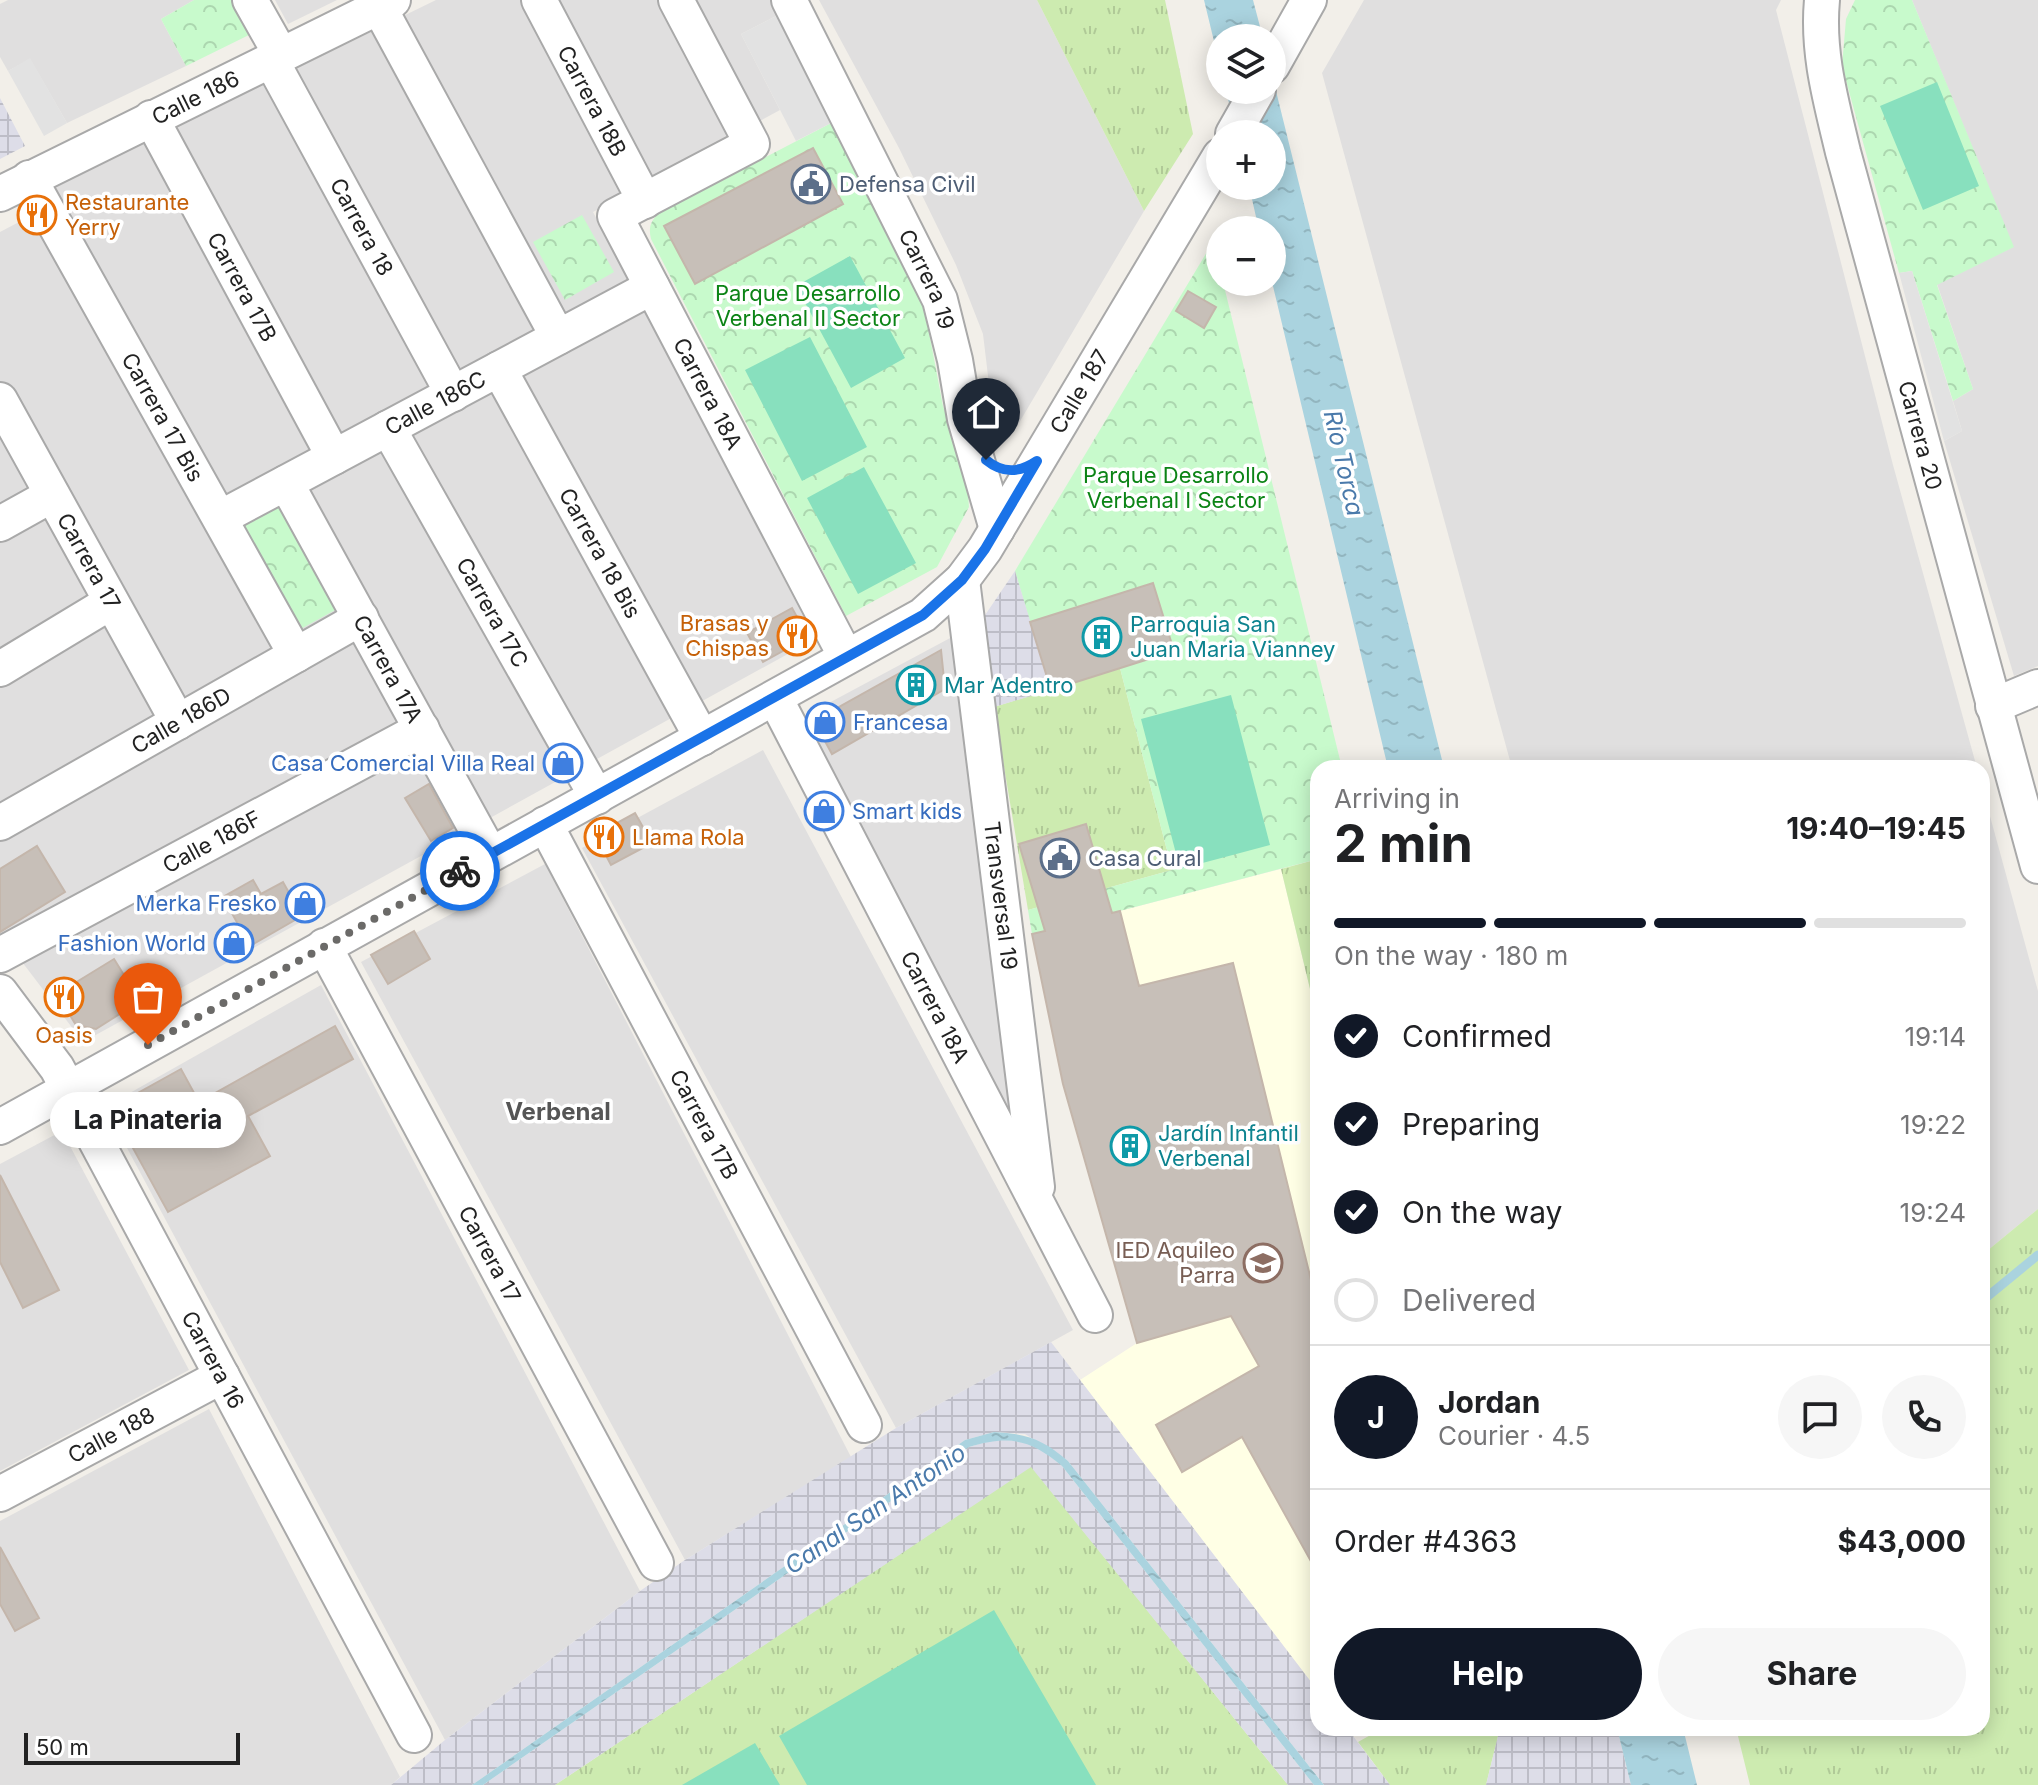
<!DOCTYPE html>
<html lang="en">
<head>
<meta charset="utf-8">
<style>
  :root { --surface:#fff; --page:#f6f6f6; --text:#202124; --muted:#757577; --line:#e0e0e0; --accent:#111827 }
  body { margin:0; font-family:Inter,sans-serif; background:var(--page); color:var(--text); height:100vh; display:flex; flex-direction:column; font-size:30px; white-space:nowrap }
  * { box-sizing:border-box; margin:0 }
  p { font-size:26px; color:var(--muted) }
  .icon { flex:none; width:44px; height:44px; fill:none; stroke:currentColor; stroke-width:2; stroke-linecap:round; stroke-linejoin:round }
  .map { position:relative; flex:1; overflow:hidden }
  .sheet { position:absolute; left:1310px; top:760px; width:680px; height:976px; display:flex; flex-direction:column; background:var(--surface); border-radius:24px; box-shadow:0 4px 20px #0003 }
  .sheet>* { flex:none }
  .tools { position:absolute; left:1206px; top:24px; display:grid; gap:16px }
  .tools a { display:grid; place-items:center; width:80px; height:80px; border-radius:50%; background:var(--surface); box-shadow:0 4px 20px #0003; font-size:40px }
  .scale { position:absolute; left:24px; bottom:20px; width:216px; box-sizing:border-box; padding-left:8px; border:4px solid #222; border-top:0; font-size:22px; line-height:28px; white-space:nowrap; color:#222; -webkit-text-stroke:6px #fff; paint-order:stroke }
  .pin { position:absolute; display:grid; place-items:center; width:68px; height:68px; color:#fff; margin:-82px -34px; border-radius:50% 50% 50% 0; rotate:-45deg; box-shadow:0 0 8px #0007 }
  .pin .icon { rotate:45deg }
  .courier { position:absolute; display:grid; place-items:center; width:80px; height:80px; margin:-40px; border:6px solid #1a73e8; border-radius:50%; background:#fff; color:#222; box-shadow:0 2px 10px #0007 }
  .bubble { position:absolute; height:56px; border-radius:28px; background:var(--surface); box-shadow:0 4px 20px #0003; font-size:26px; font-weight:700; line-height:56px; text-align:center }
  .headline em { font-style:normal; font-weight:700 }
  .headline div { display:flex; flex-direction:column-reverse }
  .headline { display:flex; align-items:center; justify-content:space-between; height:136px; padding:0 24px }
  h1 { font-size:52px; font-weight:700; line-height:60px }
  .bar { display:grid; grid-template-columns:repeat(4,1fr); gap:12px 8px; align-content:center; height:96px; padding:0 24px }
  .bar i { height:10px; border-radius:6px; background:var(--line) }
  .bar .selected { background:var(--accent) }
  .bar p { grid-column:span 4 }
  .line { display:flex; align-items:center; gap:20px; padding:0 24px; border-top:2px solid var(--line) }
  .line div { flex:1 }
  .round { display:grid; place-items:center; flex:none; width:84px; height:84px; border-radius:42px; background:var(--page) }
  ol { padding:0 24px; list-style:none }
  li { display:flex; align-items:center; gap:24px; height:88px }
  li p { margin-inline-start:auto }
  li .icon { padding:8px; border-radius:50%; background:var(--accent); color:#fff; stroke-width:4 }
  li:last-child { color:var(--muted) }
  li i { width:44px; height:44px; border:4px solid var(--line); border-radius:50% }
  .button { display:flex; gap:16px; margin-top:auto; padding:16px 24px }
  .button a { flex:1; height:92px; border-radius:48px; background:var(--accent); color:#fff; font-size:32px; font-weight:700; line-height:92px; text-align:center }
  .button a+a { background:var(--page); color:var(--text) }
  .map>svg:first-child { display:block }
</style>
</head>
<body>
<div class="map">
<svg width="2038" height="1785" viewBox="0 0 2038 1785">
  <defs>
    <pattern id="grass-tufts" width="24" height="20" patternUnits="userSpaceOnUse" patternTransform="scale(2)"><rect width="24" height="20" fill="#cdebb0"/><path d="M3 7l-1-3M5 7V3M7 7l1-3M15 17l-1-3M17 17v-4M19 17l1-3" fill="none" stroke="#b0c997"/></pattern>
    <pattern id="park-crowns" width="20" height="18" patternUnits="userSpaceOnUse" patternTransform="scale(2)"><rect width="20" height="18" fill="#c8facc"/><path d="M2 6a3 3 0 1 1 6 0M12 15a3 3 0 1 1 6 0" fill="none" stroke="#acd6af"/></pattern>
    <pattern id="plaza-grid" width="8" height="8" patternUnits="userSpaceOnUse" patternTransform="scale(2)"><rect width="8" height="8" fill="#dddde8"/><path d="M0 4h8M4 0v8" fill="none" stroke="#bdbdc7"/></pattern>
    <pattern id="water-ripples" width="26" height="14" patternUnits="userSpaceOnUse" patternTransform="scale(2)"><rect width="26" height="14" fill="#aad3df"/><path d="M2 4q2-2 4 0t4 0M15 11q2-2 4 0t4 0" fill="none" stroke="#92b5bf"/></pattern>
  </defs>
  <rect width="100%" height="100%" fill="#f2efe9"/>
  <!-- residential -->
  <path fill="#e0dfdf" d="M8,0H194L161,19L186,66L67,123L30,59L8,71L0,57V4Z
    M275,0H337L288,24Z
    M436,0H772L780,14L741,34L780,110L593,212L815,639L83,1042L0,933V232L61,200L53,187Z
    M819,0H1037L1144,211L1013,433L994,426L983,334L956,265L899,148Z
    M1364,0H1781L1776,10L1893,465L1977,768H1512L1322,73Z
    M1912,0H2038V666L2014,676L1944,441L1962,431L1953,401L1973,389L1937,284L2013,247Z
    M952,637L1012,1115L799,719Z
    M763,750L1073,1330L896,1428L582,848Z
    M1982,787L2038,991V1209L1982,1255Z
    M545,864L851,1457L685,1560L361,962Z
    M321,985L640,1591L445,1740L105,1107Z
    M62,1131L189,1370L0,1471V1164Z
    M209,1409L400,1777L391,1785H0V1521Z"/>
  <!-- education -->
  <path fill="#ffffe5" d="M1281,869L1318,1022V1691L1080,1380L1137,1343L1222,1319L1120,911Z"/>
  <!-- grass -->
  <path fill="url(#grass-tufts)" fill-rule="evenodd" d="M1037,0H1165L1193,134L1144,211Z
    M1120,668L1172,870L1028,910L994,707ZM1085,824L1100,873L1034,892L1020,844Z
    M1318,859V1022L1281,869Z
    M2038,1209V1785H1750L1736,1728H1982V1255Z
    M1031,1466L1288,1785H555Z
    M1383,1728H1500L1486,1785H1390L1358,1742Z"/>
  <!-- park -->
  <path fill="url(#park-crowns)" d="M194,0H233L251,34L186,66L161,19Z
    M1855,0H1912L2014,247L1937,285L1973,389L1953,401L1912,271L1899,273L1842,66L1846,19Z
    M835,121L920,285L943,406L967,483L969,507L937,567L846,616L651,239C648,227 651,220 660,212Z
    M582,215L614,272L565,300L533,242Z
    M1213,242L1220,269V282H1223L1342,768H1318V859L1032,934L1028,910L1172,870L1120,668L1174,651L1152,583L1030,622L1015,571Z
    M276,495L337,609L297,631L235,517Z"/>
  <!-- pitch -->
  <path fill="#88e0be" d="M1937,82L1979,186L1923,210L1880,106Z
    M850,256L905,358L851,388L796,286Z
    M810,337L867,447L802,481L745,370Z
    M864,467L916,563L858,594L807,498Z
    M1231,695L1270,845L1180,869L1141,719Z
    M994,1610L1096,1785H807L779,1736Z
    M755,1743L780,1785H682Z"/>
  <!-- parking -->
  <path fill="#e2e2e2" d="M780,14L835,121L796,141L741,34Z
    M30,58L67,123L44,136L8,71Z
    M1912,271L1962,431L1944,441L1899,273Z"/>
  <!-- plaza -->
  <path fill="url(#plaza-grid)" d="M0,98L25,146L0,159Z
    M1015,571L1051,690L994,707L981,621Z
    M1051,1342L1318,1691V1728H1347L1390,1785H1324L1068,1461L1025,1434L994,1432L965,1440L472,1785H391L445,1740L640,1591L685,1560L896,1428Z
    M996,1439L1024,1442L1044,1451L1062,1466L1314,1785H1288L1031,1467L555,1785H483L969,1447Z
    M1500,1728H1617L1631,1785H1486Z"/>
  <!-- water -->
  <path fill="url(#water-ripples)" d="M1204,0H1253L1263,38H1220V66Z
    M1272,75L1444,768H1388L1272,282V230H1259L1249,186H1272V134H1236L1226,90H1272Z
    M994,1432C1028,1434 1042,1439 1068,1461L1324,1785H1314L1062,1466C1030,1439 1009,1435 969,1447L483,1785H472L965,1440Z
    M1617,1728H1683L1697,1785H1631Z"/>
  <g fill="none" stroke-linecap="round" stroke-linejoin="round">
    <!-- stream -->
    <path stroke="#aad3df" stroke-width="9" d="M1982,1301L2038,1255"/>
  </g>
  <!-- building -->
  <path fill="#c7bfb8" stroke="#c4b6ab" stroke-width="2" d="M813,148L843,204L695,284L664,226Z
    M1188,291L1216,307L1204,328L1176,311Z
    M1153,583L1174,651L1051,690L1030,622Z
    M792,608L808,637L763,662L747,633Z
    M941,650L945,689L832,754L814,721Z
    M429,784L453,828L431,841L405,798Z
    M635,813L652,843L611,865L595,835Z
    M1086,824L1112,913L1120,911L1139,986L1233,963L1312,1284L1318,1283V1574L1242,1437L1182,1472L1156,1425L1259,1366L1231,1316L1137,1343L1063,1084L1032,934L1045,931L1019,844Z
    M37,846L65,892L0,932V869Z
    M253,880L261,894L283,882L302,916L250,946L223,897Z
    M414,931L430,959L388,984L371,955Z
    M114,959L140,1001L96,1029L76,1025L57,994Z
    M335,1026L353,1059L248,1116L270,1156L168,1212L111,1108L181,1069L199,1102Z
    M0,1175L59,1290L23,1308L0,1262Z
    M0,1547L39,1618L15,1631L0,1604Z"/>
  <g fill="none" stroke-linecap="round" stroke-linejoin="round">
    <!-- minor casing -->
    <g stroke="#a9a9a9" stroke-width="38">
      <g id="minor">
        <path d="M250,0L281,55"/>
        <path id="s1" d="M539,0L645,201"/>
        <path id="s2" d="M676,0L752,144L615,216L846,657"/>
        <path id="s3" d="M789,0L940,300L955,360L965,419L997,529"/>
        <path id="s4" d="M1822,0C1817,53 1831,101 1843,152L2038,866"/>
        <path d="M379,7L558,337"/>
        <path id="s5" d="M271,60L453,394"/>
        <path d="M1272,66L1309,0"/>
        <path id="s6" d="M151,118L334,457"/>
        <path d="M1233,134L1258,90"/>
        <path id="s7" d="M29,178L296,655"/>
        <path id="s8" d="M0,194L393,0"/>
        <path id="s9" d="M499,369L702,738"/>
        <path id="s10" d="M0,400L178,722"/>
        <path id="s11" d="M388,428L597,797"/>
        <path id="s12" d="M286,483L490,854"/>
        <path id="s13" d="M220,518L652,287"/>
        <path d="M0,524L52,495"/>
        <path id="s14" d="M962,580L1037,1187"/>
        <path d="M0,669L111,602"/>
        <path id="s15" d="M775,698L1095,1315"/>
        <path d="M1993,706L2038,687"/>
        <path id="s16" d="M0,823L361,618"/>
        <path id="s17" d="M545,824L864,1425"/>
        <path id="s18" d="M324,946L656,1563"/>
        <path id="s19" d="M0,955L422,729"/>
        <path id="s20" d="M0,992L57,1068L414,1735"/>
        <path id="s21" d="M0,1127L923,615L962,580L985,549L1220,156"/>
        <path id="s22" d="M0,1494L222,1376"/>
      </g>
    </g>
    <!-- minor -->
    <use href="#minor" stroke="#fff" stroke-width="34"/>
  </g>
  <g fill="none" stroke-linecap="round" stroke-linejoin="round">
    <!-- done -->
    <path stroke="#6b6a68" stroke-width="8" stroke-dasharray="0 14.4" d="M148,1045L460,871"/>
    <!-- route -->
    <path stroke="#1a73e8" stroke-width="10" d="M460,871L923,615L962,580L985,549L1037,461C1019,473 1003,474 986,460"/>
  </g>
  <!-- icons -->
  <defs>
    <g id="civic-ring" transform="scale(2)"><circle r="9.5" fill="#fff" stroke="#5c6f8a" stroke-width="1.5"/><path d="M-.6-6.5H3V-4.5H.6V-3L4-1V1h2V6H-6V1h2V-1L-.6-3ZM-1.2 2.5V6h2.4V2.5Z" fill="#5c6f8a"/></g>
    <g id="restaurant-ring" transform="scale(2)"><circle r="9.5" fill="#fff" stroke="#e8710a" stroke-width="1.5"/><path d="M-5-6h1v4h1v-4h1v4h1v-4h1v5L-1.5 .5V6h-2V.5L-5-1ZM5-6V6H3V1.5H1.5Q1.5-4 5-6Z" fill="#e8710a"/></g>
    <g id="building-ring" transform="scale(2)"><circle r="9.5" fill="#fff" stroke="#0f9aa8" stroke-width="1.5"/><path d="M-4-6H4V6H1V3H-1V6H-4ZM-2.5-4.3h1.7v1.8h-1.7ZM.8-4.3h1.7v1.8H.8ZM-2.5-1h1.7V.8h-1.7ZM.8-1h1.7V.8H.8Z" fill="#0f9aa8"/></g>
    <g id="shop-ring" transform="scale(2)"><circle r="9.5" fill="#fff" stroke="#3f7fe0" stroke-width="1.5"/><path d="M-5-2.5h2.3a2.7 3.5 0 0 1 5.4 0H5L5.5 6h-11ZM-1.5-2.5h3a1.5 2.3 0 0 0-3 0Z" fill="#3f7fe0"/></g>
    <g id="school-ring" transform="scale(2)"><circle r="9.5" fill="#fff" stroke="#8d6e63" stroke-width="1.5"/><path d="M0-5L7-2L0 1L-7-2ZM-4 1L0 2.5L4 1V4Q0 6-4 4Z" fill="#8d6e63"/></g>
  </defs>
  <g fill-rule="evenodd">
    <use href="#civic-ring" x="811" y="184"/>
    <use href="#restaurant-ring" x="37" y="215"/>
    <use href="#restaurant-ring" x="797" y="636"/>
    <use href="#building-ring" x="1102" y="637"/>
    <use href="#building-ring" x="916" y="685"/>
    <use href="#shop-ring" x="825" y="722"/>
    <use href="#shop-ring" x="563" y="763"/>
    <use href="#shop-ring" x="824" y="811"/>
    <use href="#restaurant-ring" x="604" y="837"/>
    <use href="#civic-ring" x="1060" y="858"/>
    <use href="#shop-ring" x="305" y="903"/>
    <use href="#shop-ring" x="234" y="943"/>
    <use href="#restaurant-ring" x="64" y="997"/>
    <use href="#building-ring" x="1130" y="1146"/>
    <use href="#school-ring" x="1263" y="1263"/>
  </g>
  <g text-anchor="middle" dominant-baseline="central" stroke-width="7" stroke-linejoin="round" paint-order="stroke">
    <!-- street labels -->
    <g font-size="22" fill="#222" stroke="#fff">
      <text stroke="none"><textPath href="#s8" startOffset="218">Calle 186</textPath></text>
      <text stroke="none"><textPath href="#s1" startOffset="114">Carrera 18B</textPath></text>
      <text stroke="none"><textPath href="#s5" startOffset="190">Carrera 18</textPath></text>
      <text stroke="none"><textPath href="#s3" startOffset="312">Carrera 19</textPath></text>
      <text stroke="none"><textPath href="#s6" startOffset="192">Carrera 17B</textPath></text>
      <text stroke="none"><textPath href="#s21" startOffset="1330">Calle 187</textPath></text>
      <text stroke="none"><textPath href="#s2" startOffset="518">Carrera 18A</textPath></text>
      <text stroke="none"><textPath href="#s13" startOffset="244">Calle 186C</textPath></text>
      <text stroke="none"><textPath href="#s7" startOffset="274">Carrera 17 Bis</textPath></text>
      <text stroke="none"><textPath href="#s4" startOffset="448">Carrera 20</textPath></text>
      <text stroke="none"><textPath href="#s9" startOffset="210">Carrera 18 Bis</textPath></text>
      <text stroke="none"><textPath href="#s10" startOffset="184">Carrera 17</textPath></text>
      <text stroke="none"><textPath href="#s11" startOffset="212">Carrera 17C</textPath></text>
      <text stroke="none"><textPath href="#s12" startOffset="212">Carrera 17A</textPath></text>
      <text stroke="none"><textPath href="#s16" startOffset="208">Calle 186D</textPath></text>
      <text stroke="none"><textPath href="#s19" startOffset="240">Calle 186F</textPath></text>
      <text stroke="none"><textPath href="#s14" startOffset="318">Transversal 19</textPath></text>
      <text stroke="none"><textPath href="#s15" startOffset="348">Carrera 18A</textPath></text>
      <text stroke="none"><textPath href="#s17" startOffset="340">Carrera 17B</textPath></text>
      <text stroke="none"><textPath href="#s18" startOffset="350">Carrera 17</textPath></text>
      <text stroke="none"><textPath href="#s20" startOffset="426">Carrera 16</textPath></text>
      <text stroke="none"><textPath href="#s22" startOffset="126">Calle 188</textPath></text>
    </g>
    <!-- service labels -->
    <g font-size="22" fill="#4e5e75" stroke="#fff" text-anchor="start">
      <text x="839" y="184">Defensa Civil</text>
      <text x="1088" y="858">Casa Cural</text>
    </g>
    <!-- food labels -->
    <g font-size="22" fill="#c56008" stroke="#fff" text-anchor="start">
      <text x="65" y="202">Restaurante<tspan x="65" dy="25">Yerry</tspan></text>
      <text x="769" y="623" text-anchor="end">Brasas y<tspan x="769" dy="25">Chispas</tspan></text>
      <text x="632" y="837">Llama Rola</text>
      <text x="64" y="1035" text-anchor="middle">Oasis</text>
    </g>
    <!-- park labels -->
    <g font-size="22" fill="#0c8416" stroke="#fff">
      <text x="808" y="293">Parque Desarrollo<tspan x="808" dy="25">Verbenal II Sector</tspan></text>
      <text x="1176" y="475">Parque Desarrollo<tspan x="1176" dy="25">Verbenal I Sector</tspan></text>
    </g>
    <!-- culture labels -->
    <g font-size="22" fill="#0d838f" stroke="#fff" text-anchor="start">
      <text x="1130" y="624">Parroquia San<tspan x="1130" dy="25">Juan Maria Vianney</tspan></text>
      <text x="944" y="685">Mar Adentro</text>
      <text x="1158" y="1133">Jardín Infantil<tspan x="1158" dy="25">Verbenal</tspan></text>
    </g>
    <!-- shop labels -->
    <g font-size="22" fill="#366cbe" stroke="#fff" text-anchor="end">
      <text x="853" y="722" text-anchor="start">Francesa</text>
      <text x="535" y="763">Casa Comercial Villa Real</text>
      <text x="852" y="811" text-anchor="start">Smart kids</text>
      <text x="277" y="903">Merka Fresko</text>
      <text x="206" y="943">Fashion World</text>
    </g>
    <!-- education labels -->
    <g font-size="22" fill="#785e54" stroke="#fff" text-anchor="end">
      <text x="1235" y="1250">IED Aquileo<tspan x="1235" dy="25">Parra</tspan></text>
    </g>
    <!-- water labels -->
    <g font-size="24" font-style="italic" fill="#4a7aab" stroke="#fff">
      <text transform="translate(1344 463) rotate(77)">Río Torca</text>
      <text transform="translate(875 1509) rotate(-34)">Canal San Antonio</text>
    </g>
    <!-- neighbourhood labels -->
    <g font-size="24" font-weight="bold" fill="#555" stroke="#fff">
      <text x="558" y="1111">Verbenal</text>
    </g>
  </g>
</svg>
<div class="tools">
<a><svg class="icon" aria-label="layers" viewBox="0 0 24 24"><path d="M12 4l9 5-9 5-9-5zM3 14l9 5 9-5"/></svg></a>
<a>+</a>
<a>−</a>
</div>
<div class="scale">50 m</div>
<div class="pin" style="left:148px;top:1045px;background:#ea580c"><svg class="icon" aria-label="bag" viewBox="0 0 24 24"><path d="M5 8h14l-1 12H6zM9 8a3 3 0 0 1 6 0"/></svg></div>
<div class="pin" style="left:986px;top:460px;background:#1f2937"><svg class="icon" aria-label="home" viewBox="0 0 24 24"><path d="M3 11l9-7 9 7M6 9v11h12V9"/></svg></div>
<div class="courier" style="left:460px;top:871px"><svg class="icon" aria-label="bike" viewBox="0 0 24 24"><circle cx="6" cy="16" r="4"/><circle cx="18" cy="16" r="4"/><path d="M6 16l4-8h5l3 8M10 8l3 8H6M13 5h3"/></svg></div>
<div class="bubble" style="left:50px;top:1092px;width:196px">La Pinateria</div>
<section class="sheet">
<div class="headline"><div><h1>2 min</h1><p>Arriving in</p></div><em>19:40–19:45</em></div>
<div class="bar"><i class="selected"></i><i class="selected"></i><i class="selected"></i><i></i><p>On the way · 180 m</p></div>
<ol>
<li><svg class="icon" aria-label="check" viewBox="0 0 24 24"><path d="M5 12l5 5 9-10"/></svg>Confirmed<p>19:14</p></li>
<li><svg class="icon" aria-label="check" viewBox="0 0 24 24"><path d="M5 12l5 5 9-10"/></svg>Preparing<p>19:22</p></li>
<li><svg class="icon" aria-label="check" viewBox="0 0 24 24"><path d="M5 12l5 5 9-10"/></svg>On the way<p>19:24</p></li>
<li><i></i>Delivered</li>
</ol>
<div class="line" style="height:144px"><b class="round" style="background:var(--accent);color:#fff">J</b><div><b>Jordan</b><p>Courier · 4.5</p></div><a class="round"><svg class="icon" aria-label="chat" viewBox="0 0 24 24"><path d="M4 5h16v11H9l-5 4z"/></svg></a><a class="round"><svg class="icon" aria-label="phone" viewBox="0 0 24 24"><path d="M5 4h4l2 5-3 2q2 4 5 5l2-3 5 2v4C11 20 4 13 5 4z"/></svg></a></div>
<div class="line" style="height:104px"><div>Order #4363</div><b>$43,000</b></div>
<div class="button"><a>Help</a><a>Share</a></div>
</section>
</div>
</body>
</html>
